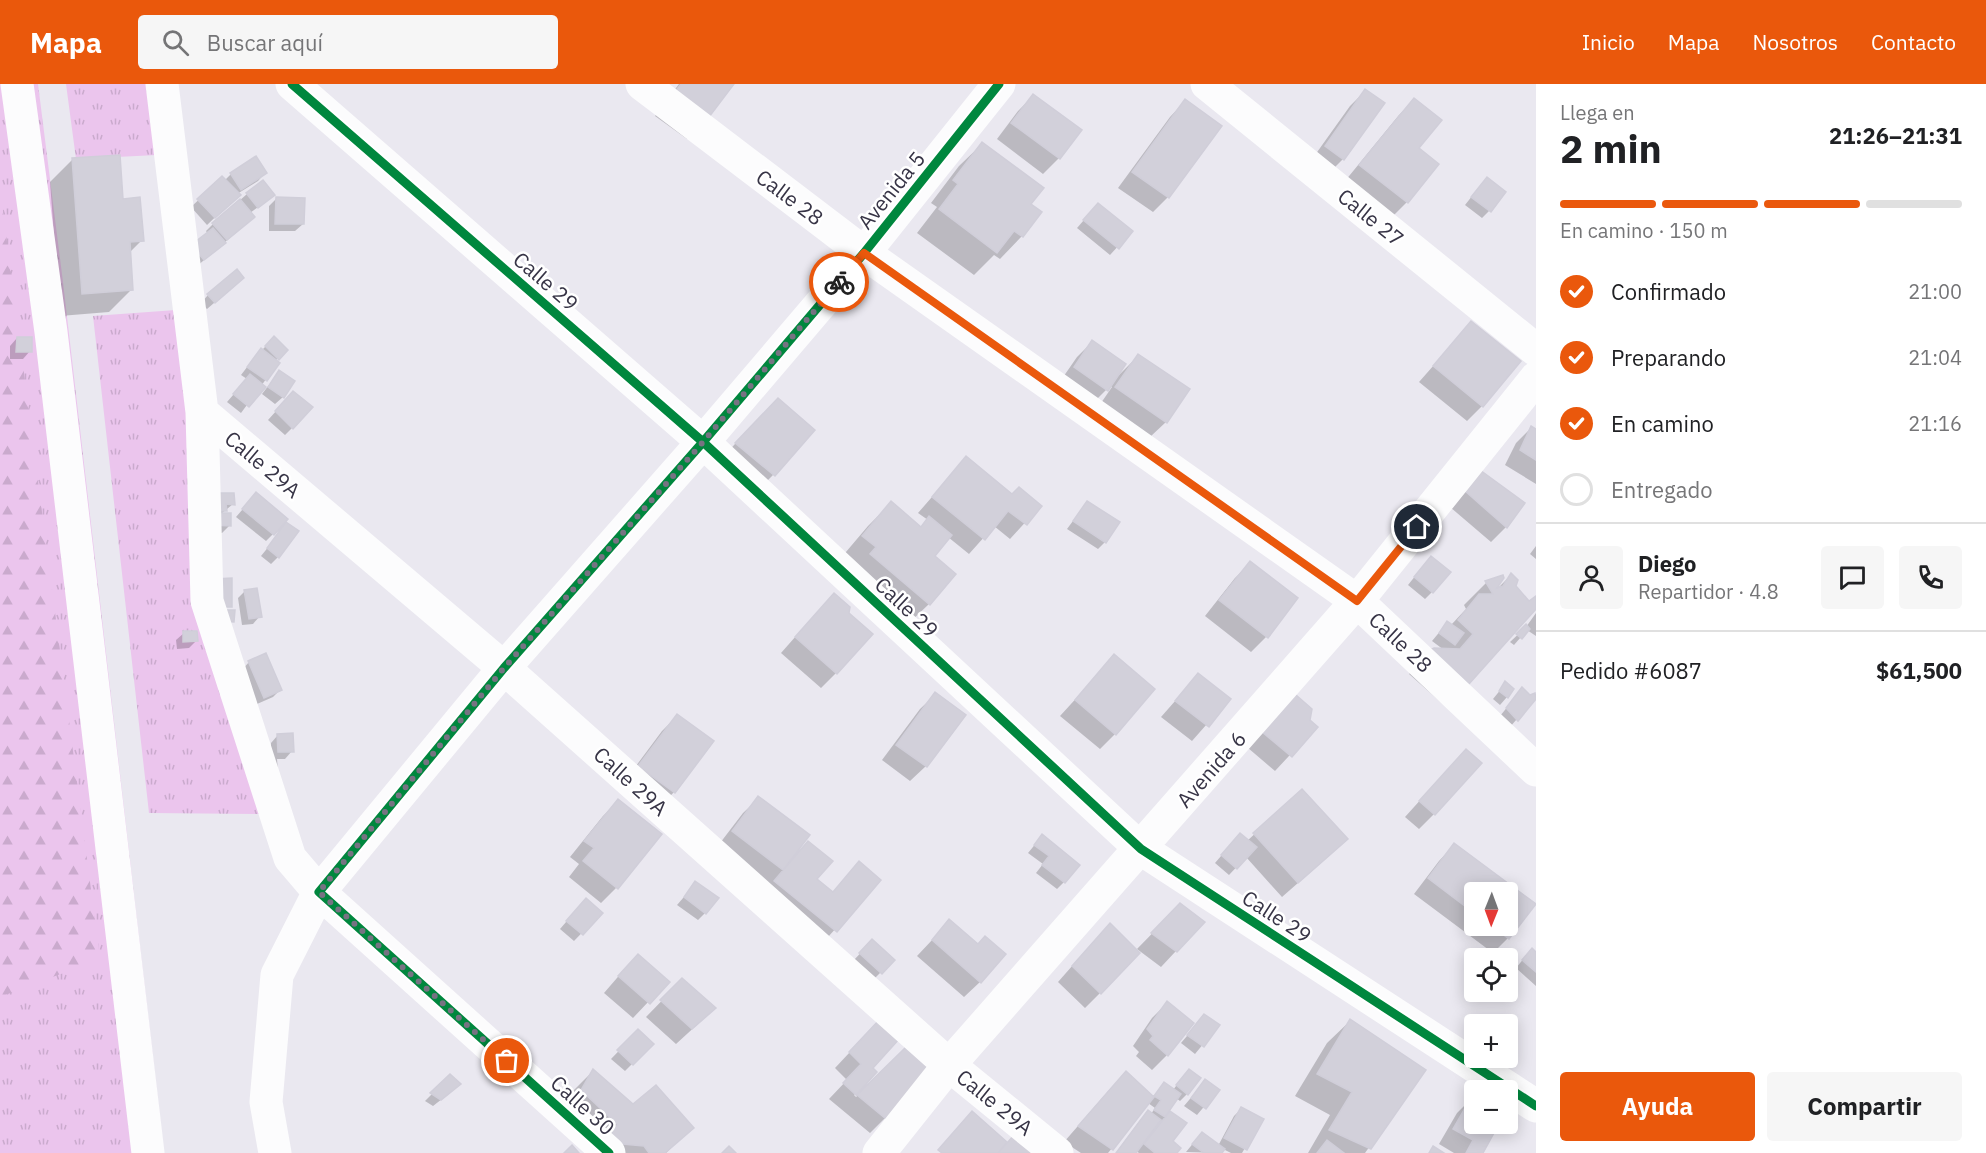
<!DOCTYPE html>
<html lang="es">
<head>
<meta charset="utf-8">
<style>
  :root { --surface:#fff; --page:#f6f6f6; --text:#202124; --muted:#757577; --line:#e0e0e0; --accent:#ea580c }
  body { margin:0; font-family:"IBM Plex Sans",sans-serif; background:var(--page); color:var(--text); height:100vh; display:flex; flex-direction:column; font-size:22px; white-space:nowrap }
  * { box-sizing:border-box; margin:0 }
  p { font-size:20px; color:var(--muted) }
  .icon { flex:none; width:33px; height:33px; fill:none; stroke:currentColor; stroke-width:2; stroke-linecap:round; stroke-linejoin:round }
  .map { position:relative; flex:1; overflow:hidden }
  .panel { display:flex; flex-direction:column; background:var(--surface); width:450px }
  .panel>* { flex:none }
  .needle { width:39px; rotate:181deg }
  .tools { position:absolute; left:1464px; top:798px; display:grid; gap:12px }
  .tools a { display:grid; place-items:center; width:54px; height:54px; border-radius:6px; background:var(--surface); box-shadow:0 3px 15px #0003; font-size:30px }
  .pin { position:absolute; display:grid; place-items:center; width:51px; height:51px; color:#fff; margin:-26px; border:3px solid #fff; border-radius:50%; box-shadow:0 2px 6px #0007 }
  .courier { position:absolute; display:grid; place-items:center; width:60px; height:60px; margin:-30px; border:4px solid #ea580c; border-radius:50%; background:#fff; color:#222; box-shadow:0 2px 8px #0007 }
  .head em { font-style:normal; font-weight:700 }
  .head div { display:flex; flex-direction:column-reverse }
  .head { display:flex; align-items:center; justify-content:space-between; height:102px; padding:0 24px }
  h1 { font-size:39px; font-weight:700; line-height:45px }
  .bar { display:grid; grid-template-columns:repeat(4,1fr); gap:9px 6px; align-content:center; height:72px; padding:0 24px }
  .bar i { height:8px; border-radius:4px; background:var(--line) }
  .bar .selected { background:var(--accent) }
  .bar p { grid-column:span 4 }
  .line { display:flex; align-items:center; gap:15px; padding:0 24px; border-top:2px solid var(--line) }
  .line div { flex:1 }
  .round { display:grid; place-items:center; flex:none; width:63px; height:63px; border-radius:6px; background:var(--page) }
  ol { padding:0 24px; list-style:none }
  li { display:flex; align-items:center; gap:18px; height:66px }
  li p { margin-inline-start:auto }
  li .icon { padding:6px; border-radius:50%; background:var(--accent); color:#fff; stroke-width:4 }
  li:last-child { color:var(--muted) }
  li i { width:33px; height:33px; border:3px solid var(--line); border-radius:50% }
  .action { display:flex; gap:12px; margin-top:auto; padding:12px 24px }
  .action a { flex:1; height:69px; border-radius:6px; background:var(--accent); color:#fff; font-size:24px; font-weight:700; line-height:69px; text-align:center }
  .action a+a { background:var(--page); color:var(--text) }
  header { display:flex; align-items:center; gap:36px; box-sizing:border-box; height:84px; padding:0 30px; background:var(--accent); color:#fff }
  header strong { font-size:28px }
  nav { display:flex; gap:33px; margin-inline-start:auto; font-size:21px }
  .search { width:420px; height:54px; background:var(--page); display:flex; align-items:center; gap:15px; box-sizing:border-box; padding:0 21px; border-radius:6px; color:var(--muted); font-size:22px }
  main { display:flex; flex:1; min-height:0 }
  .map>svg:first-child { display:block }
</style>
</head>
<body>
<header>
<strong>Mapa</strong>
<div class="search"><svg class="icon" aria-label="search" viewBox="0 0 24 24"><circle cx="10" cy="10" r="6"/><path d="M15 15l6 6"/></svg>Buscar aquí</div>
<nav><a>Inicio</a><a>Mapa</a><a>Nosotros</a><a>Contacto</a></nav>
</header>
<main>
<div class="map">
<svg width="1536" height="1069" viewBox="0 0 1536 1069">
  <defs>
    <pattern id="grass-tufts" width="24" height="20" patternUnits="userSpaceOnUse" patternTransform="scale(1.5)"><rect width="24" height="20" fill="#ebc5ed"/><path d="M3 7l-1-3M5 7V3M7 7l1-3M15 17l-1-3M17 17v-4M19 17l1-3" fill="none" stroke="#caaacd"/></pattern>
    <pattern id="forest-firs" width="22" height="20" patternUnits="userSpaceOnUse" patternTransform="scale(1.5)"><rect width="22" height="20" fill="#ebc5ed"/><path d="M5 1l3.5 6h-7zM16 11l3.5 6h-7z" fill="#caaacd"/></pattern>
  </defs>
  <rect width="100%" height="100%" fill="#eae8f0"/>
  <!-- grass -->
  <path fill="url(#grass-tufts)" d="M0,0H38L63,198L164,1069H0Z
    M66,0H146L157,71L76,75Z
    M176,226L205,520L263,730L149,729L93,232Z"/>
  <!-- forest -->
  <path fill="url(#forest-firs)" d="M0,104L100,875L0,913Z"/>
  <!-- shadow -->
  <path fill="#0003" fill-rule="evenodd" d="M679,0H733L702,40L687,55L655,32Z
    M1365,7L1343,75L1328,90L1310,78L1350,22Z
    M1033,12L1080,47L1059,74L1043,90L997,55L1018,27Z
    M1414,16L1417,64L1437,80L1407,118L1391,134L1345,97L1399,31Z
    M1185,17L1220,42L1168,113L1153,128L1118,104L1170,33Z
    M982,60L1029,121L1022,152L1000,175L994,171L974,191L917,149L937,123L931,119L959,82Z
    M73,75L122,117L142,156L129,169L132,205L109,228L60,232L50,98Z
    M265,89L258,97L237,110L231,118L207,141L191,123L222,94L225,96L231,90Z
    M1480,102L1489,127L1482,134L1465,121Z
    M247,110L265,118L250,129L246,140L196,183L185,169L208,150L206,147L213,140Z
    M276,115L303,140L295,147H269V122Z
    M1091,128L1131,148L1110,171L1077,144Z
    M235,201L207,225L201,219L208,211Z
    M1471,239L1518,278L1482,322L1467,337L1419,298Z
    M17,254L30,267L23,275H10V262Z
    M274,254L286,266L275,277L278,279L241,329L227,318L247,295L241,291L254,274Z
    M1092,258L1118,292L1138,272L1166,338L1150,353L1101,319L1112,303L1110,302L1091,321L1059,299L1077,273Z
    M279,288L283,313L275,320L262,310Z
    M286,316L292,344L285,351L268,336Z
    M762,331L773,391L758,406L721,375Z
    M1531,344L1536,346V400L1505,381L1516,359Z
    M966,374L1012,412L1040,422L1010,455L994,442L969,470L948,453L932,473L929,520L906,542L840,475L868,442L891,419L920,444L928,436L918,429Z
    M1465,404L1506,443L1491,458L1450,423Z
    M209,418L233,420L221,430L229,442L222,449L205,448Z
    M249,418L273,450L266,457L236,433Z
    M1087,418L1105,458L1098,465L1067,445Z
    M287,440L278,473L271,480L261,472Z
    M1536,462V475L1530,470Z
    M1250,479L1266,553L1251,568L1205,532L1235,494Z
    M1424,481L1432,508L1425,515L1408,501Z
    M1511,491L1514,502L1529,519L1536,513V517L1445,622L1409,590L1431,568L1444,566L1432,557L1447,539L1451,541L1466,525L1464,521L1486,499L1502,493L1496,506Z
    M245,507L260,532L253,540L242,541L238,514Z
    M819,526L836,589L821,604L781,569Z
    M1536,529V552L1527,546L1514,561L1510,558L1526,543Z
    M184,549L196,557L189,564L177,565L176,556Z
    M1114,573L1115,650L1100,665L1060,632Z
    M249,578L281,605L273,613L257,620L242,586Z
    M1198,591L1229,615L1192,657L1161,633Z
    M1506,599L1507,613L1500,621L1493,615Z
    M1522,605L1530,613L1535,611L1536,613L1510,643L1500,632Z
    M936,610L964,631L926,682L910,697L882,676L920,625Z
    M1273,621L1308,636L1316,643L1275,687L1241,658Z
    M677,632L712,657L674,708L659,724L624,698L662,647Z
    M278,651L292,667L285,675H277L278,687L271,677V659Z
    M1451,682L1434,730L1419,745L1405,733Z
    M1302,707L1331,770L1282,813L1246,773L1229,791L1215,779L1233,758L1247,757Z
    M759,714L789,775L791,777L808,759L815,795L832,809L844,795L879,796L820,862L717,763L743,729Z
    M618,717L660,750L616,804L601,819L569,793L579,780L570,773L603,732Z
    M1042,752L1064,798L1057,805L1036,789L1043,780L1028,769Z
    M1454,761L1534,820L1508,854L1493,869L1414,810L1439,777ZM1474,808H1508V842H1474Z
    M696,799L705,829L698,836L677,821Z
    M1180,821L1176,867L1161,883L1137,865Z
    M579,823L601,829L574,857L560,845Z
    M949,838L977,862L980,898L964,913L917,872Z
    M1095,856L1100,909L1085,924L1058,898Z
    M872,857L893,876L873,896L853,877Z
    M1536,870V902L1516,884L1525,873Z
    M623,887L667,898L633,934L604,909Z
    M682,896L699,939L676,960L646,933Z
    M1167,919V971L1152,986L1136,972L1139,968L1133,962L1152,934Z
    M1204,932L1218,942L1195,970L1181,959Z
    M1350,937L1424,986L1365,1069H1308L1330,1031L1295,1012L1327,959Z
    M638,947L652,960L625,987L611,975Z
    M865,952L870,984L875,988L854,1011L856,1013L909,962L885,1034L870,1049L829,1015L847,996L835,984Z
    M593,987L633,1022L692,1044L666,1069H590L559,1029L570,1010Z
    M450,992L451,1008L433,1022L425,1017Z
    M1182,994L1187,1010L1180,1017L1176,1014L1167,1027L1185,1039L1171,1057L1176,1069H1139L1136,1067L1134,1069H1116L1141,1035L1151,1030L1155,1024L1148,1019L1108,1069H1081L1064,1058L1111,1004L1153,1013L1164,1000L1173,1006Z
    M1205,997L1218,1006L1197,1031L1184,1022Z
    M1472,1014L1474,1015V1040H1484L1481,1069H1454L1439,1060L1457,1029Z
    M1242,1024L1262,1035L1242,1069H1231L1223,1065L1220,1069L1186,1068L1195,1057L1218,1062L1234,1032Z"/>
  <!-- building -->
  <path fill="#d2d0da" stroke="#d0ced9" stroke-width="1.5" d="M681,0H734L703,41L669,16Z
    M1365,5L1385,19L1344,76L1325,62Z
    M1033,10L1082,46L1060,75L1011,39Z
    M1414,14L1442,36L1419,64L1439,80L1408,119L1359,81Z
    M1185,15L1222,42L1169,114L1132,88Z
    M982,58L1044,104L1031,120L1042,128L1023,153L1014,147L997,169L939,125L958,100L953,96Z
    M120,71L123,115L140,113L144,157L130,158L133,206L82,210L72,74Z
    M256,72L267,89L241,106L230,89Z
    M222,92L241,111L215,134L197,115Z
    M1487,93L1506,108L1491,128L1471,113Z
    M263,96L275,111L258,124L246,109Z
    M276,113L305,114L304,140H275Z
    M240,115L255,133L227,156L212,139Z
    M1098,119L1133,147L1119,165L1083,136Z
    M213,144L226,159L204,176L191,161Z
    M237,185L244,194L215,219L207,210Z
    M1471,237L1521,277L1483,323L1433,282Z
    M274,252L288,266L279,276L265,262Z
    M17,253H32V268H16Z
    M1092,256L1126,280L1108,307L1074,283Z
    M261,264L280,279L267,297L247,283Z
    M1138,270L1190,305L1167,339L1115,303Z
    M279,286L295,297L284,314L268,303Z
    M250,290L266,303L249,323L233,310Z
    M293,307L313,323L293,345L275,327Z
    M778,314L815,346L775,392L735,359Z
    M1531,342L1536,345V376L1520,366Z
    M966,372L1012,410L1019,403L1042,422L1027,441L1008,427L985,456L932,413Z
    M1480,386L1525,419L1507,444L1465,407Z
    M256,408L288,435L274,451L242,425Z
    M215,409H234L235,421L226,420L227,427H216Z
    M891,417L921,443L929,432L952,451L935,472L956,490L930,521L870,470L876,463L862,452Z
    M1087,417L1120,438L1106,459L1073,437Z
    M212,429H231V442L212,441Z
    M286,438L299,447L279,474L267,464Z
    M1431,472L1451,488L1433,509L1414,493Z
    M1250,477L1298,514L1268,554L1219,516Z
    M1511,489L1518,496L1516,502L1529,517L1536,512V525L1469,600L1430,566L1434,564L1460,565L1473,550L1458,536L1479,510H1493L1485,497L1503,491L1504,494L1497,504L1503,502Z
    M232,494V523H215L214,495Z
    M257,504L262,533L249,535L244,506Z
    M834,509L850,523L849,529L873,550L837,590L795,553Z
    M219,526H235L234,538L218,537Z
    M1447,537L1464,549L1455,561L1439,549Z
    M1526,540L1530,545L1522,555L1516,550Z
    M183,547H197L198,557L183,558Z
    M266,569L282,606L264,614L248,577Z
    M1114,570L1155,605L1116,651L1075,616Z
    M1198,589L1231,615L1209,643L1175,617Z
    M1505,597L1514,605L1508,614L1499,607Z
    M1522,603L1530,611L1535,609L1536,615L1518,637L1506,624Z
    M1288,604L1312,625L1310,636L1318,643L1292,673L1255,642Z
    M935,608L966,631L927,683L896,661Z
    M677,630L714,657L675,709L638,682Z
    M293,649L294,668H278L277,650Z
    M1466,665L1482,679L1435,731L1419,717Z
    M1302,705L1348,755L1298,799L1253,749Z
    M758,712L810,751L783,786L732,747Z
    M618,715L662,750L618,805L583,777L594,764L584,757Z
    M1240,749L1257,763L1237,785L1221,771Z
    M1042,750L1080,781L1065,799L1042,781L1049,772L1034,761Z
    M808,757L833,777L817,795L833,808L859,777L881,796L837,848L774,797Z
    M1454,759L1536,820L1509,855L1492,842H1508V808H1474V829L1428,794Z
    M695,797L719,814L706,830L684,813Z
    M586,814L603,829L583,851L566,837Z
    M1180,819L1205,838L1177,868L1151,849Z
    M949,835L978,860L985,852L1006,870L981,899L932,856Z
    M1110,839L1140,869L1101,910L1072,882Z
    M872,855L895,876L882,890L859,869Z
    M1532,864L1536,868V888L1522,876Z
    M638,870L670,898L650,920L618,892Z
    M682,894L716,924L692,945L660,916Z
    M1167,917L1194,939L1168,972L1150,956L1153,952L1147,945Z
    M1204,930L1220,941L1204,963L1187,951Z
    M880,935L900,954L873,984L877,988L856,1011L843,999L861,980L849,968Z
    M1350,935L1426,986L1371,1065L1329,1046L1352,1008L1317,990Z
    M638,945L654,960L633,981L617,966Z
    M909,960L929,983L886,1035L857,1011Z
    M593,985L633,1020L656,1001L694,1044L665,1069H649L644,1062L612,1059V1045L618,1041L581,1006Z
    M1189,985L1201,994L1188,1011L1176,1001Z
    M1126,987L1154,1013L1113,1066L1078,1042Z
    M450,990L461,1000L441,1016L430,1009Z
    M1205,995L1220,1006L1206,1025L1191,1014Z
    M1164,998L1181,1010L1165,1033L1154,1026L1161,1016L1154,1012Z
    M1472,1012L1474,1013V1040H1485V1041L1495,1047L1483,1069H1466L1473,1056L1453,1045Z
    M1241,1023L1264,1035L1247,1066L1224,1054Z
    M1148,1026L1161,1036L1136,1069H1116Z
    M972,1027L1007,1058L998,1069H942L938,1066Z
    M1170,1027L1187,1039L1173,1057L1181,1064L1177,1069H1155L1144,1060Z
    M1202,1048L1225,1065L1222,1069H1204L1192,1060Z
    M1015,1050L1036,1069H998Z
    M1327,1056L1344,1069H1317Z
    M572,1061L579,1069H564Z
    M729,1062L736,1069H722Z
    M1433,1062L1444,1069H1429Z"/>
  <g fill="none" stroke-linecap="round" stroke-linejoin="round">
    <!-- minor -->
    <path stroke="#fcfcfd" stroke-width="33" d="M17,0L51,248L148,1069
      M162,0L202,328L207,517L290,774L319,808L277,891L266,1018L275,1069
      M292,0L703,358L1141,765L1536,1022
      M642,0L864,169L1357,517L1536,686
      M1207,0L1536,266
      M202,328L504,584L949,981L1057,1069
      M609,1069L319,808L504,584L703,358L864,169L999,0
      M879,1069L949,981L1357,517L1536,294"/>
    <!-- cycleway casing -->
    <g stroke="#fff" stroke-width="13">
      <path id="cycleway" d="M292,0L703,358L1141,765L1536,1022
        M609,1069L319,808L504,584L703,358L864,169L999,0"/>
    </g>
    <!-- cycleway -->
    <use href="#cycleway" stroke="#00873e" stroke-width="9"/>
  </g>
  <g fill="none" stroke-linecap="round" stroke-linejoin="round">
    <!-- done -->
    <path stroke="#767382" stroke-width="6" stroke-dasharray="0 10.8" d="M507,977L319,808L504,584L703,358L839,198"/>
    <!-- route -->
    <path stroke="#ea580c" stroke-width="8" d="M839,198L864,169L1357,517L1417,443"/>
  </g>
  <g text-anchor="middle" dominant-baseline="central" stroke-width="5" stroke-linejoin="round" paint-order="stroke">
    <!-- street labels -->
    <g font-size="21" fill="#373446" stroke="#fff">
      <text transform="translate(891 106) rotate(-51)">Avenida 5</text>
      <text transform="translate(790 113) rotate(37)">Calle 28</text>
      <text transform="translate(1371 133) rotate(39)">Calle 27</text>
      <text transform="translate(546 197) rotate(41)">Calle 29</text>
      <text transform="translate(263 380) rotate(40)">Calle 29A</text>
      <text transform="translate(907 523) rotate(43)">Calle 29</text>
      <text transform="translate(1401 558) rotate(43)">Calle 28</text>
      <text transform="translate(1211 685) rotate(-49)">Avenida 6</text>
      <text transform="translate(631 697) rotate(42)">Calle 29A</text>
      <text transform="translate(1277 832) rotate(33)">Calle 29</text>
      <text transform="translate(995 1018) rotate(39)">Calle 29A</text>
      <text transform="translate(583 1021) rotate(42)">Calle 30</text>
    </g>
  </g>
</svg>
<div class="tools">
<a><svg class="needle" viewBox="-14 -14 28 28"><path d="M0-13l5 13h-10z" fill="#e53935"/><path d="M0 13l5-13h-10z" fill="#757577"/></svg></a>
<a><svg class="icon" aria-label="locate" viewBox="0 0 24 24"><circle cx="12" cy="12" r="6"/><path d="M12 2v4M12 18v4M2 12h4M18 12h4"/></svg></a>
<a>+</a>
<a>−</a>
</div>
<div class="pin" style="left:507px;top:977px;background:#ea580c"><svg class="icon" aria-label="bag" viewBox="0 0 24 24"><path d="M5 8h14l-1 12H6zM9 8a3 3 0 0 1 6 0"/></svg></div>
<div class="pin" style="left:1417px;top:443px;background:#1f2937"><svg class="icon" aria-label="home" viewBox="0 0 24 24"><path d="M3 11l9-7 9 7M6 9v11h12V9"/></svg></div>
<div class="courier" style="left:839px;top:198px"><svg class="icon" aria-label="bike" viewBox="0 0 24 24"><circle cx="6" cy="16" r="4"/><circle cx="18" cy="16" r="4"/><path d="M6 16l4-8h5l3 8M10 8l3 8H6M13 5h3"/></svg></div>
</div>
<section class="panel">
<div class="head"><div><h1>2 min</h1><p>Llega en</p></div><em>21:26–21:31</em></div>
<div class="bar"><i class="selected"></i><i class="selected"></i><i class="selected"></i><i></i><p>En camino · 150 m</p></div>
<ol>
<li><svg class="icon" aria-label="check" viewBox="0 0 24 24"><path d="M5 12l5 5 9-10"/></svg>Confirmado<p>21:00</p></li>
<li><svg class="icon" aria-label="check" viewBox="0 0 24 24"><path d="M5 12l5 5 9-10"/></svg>Preparando<p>21:04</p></li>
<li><svg class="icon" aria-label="check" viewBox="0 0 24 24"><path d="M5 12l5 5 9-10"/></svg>En camino<p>21:16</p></li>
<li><i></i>Entregado</li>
</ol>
<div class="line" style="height:108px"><a class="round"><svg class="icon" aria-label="person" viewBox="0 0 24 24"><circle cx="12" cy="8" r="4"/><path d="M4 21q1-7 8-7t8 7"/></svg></a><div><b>Diego</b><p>Repartidor · 4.8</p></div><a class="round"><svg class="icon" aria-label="chat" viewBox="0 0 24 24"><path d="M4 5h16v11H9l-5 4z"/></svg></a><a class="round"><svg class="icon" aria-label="phone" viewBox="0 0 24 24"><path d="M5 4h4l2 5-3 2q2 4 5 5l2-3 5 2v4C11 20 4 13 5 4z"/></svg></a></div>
<div class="line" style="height:78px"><div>Pedido #6087</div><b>$61,500</b></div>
<div class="action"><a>Ayuda</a><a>Compartir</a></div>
</section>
</main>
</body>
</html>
